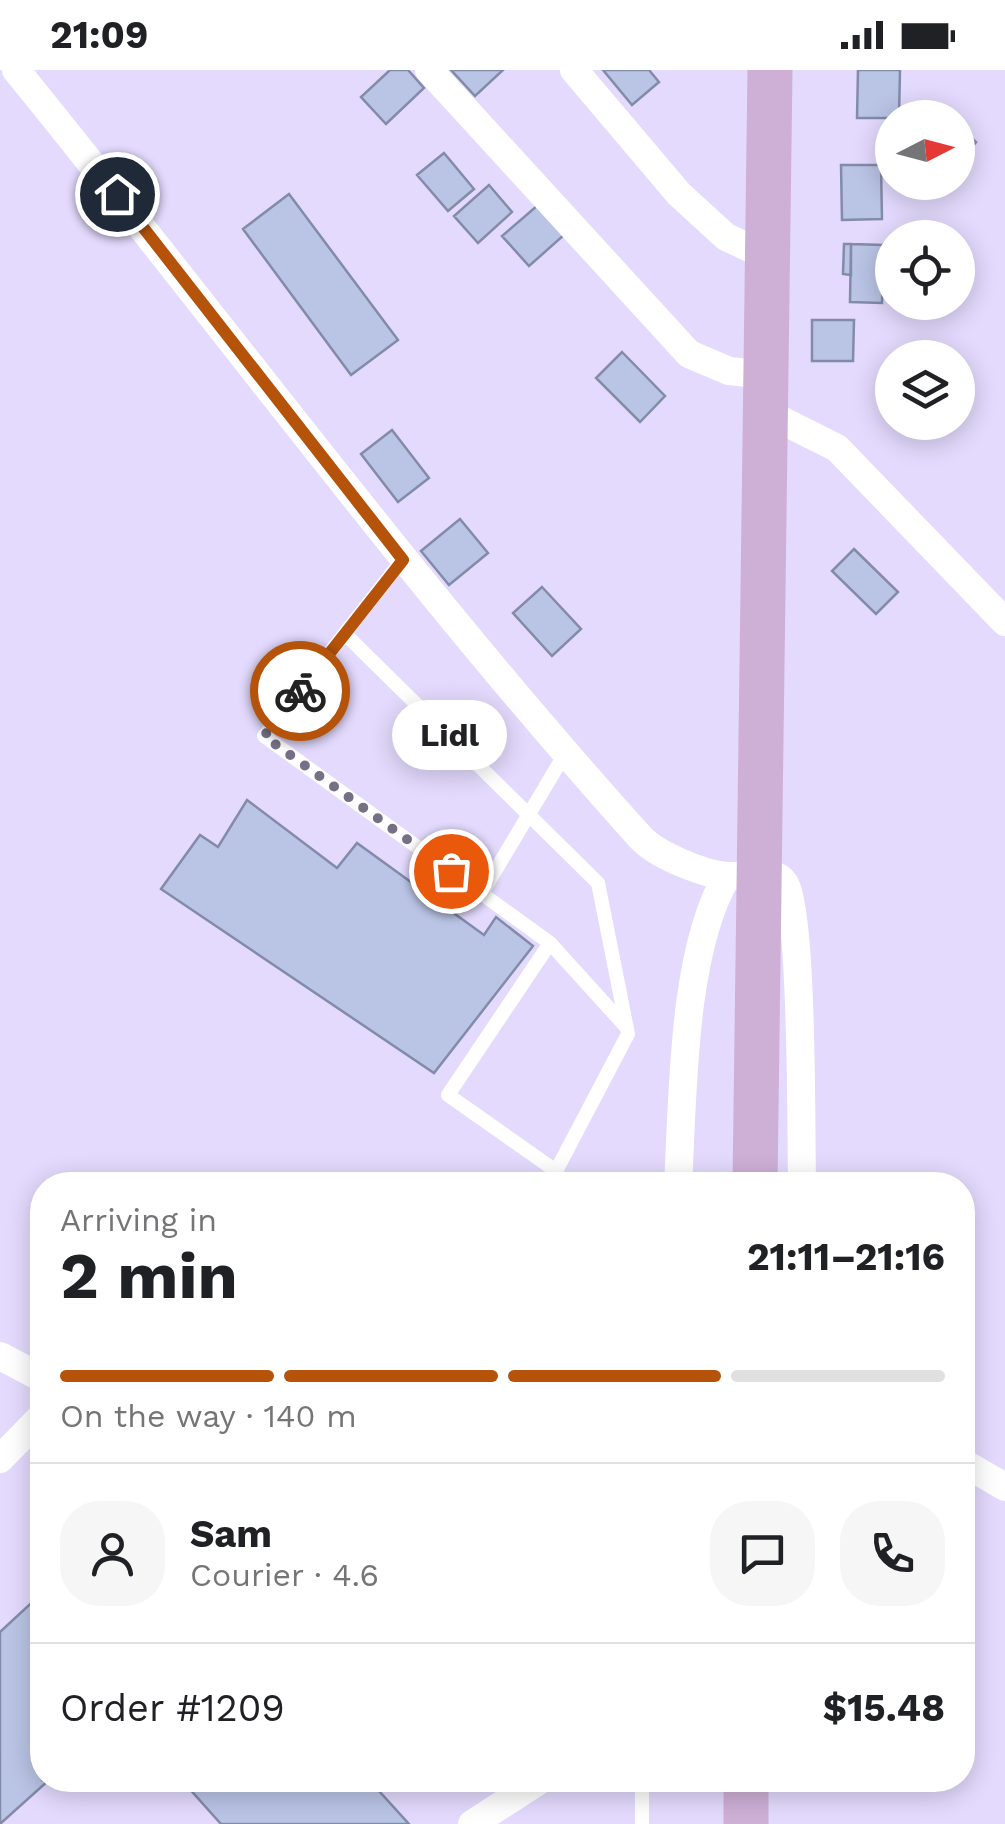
<!DOCTYPE html>
<html lang="en">
<head>
<meta charset="utf-8">
<style>
  :root { --surface:#fff; --page:#f6f6f6; --text:#202124; --muted:#757577; --line:#e0e0e0; --accent:#b45309 }
  body { margin:0; font-family:"Work Sans",sans-serif; background:var(--page); color:var(--text); height:100vh; display:flex; flex-direction:column; font-size:38px; white-space:nowrap }
  * { box-sizing:border-box; margin:0 }
  p { font-size:32px; color:var(--muted) }
  .icon { flex:none; width:55px; height:55px; fill:none; stroke:currentColor; stroke-width:2; stroke-linecap:round; stroke-linejoin:round }
  .map { position:relative; flex:1; overflow:hidden }
  .sheet { position:absolute; left:30px; top:1102px; width:945px; height:620px; display:flex; flex-direction:column; background:var(--surface); border-radius:40px; box-shadow:0 5px 25px #0003 }
  .sheet>* { flex:none }
  .needle { width:65px; rotate:84deg }
  .fabs { position:absolute; left:875px; top:30px; display:grid; gap:20px }
  .fabs a { display:grid; place-items:center; width:100px; height:100px; border-radius:50%; background:var(--surface); box-shadow:0 5px 25px #0003; font-size:50px }
  .pin { position:absolute; display:grid; place-items:center; width:85px; height:85px; color:#fff; margin:-42px; border:5px solid #fff; border-radius:50%; box-shadow:0 2px 10px #0007 }
  .courier { position:absolute; display:grid; place-items:center; width:100px; height:100px; margin:-50px; border:8px solid #b45309; border-radius:50%; background:#fff; color:#222; box-shadow:0 2px 12px #0007 }
  .bubble { position:absolute; height:70px; border-radius:35px; background:var(--surface); box-shadow:0 5px 25px #0003; font-size:32px; font-weight:700; line-height:70px; text-align:center }
  .head em { font-style:normal; font-weight:700 }
  .head div { display:flex; flex-direction:column-reverse }
  .head { display:flex; align-items:center; justify-content:space-between; height:170px; padding:0 30px }
  h1 { font-size:65px; font-weight:700; line-height:75px }
  .bar { display:grid; grid-template-columns:repeat(4,1fr); gap:15px 10px; align-content:center; height:120px; padding:0 30px }
  .bar i { height:12px; border-radius:8px; background:var(--line) }
  .bar .selected { background:var(--accent) }
  .bar p { grid-column:span 4 }
  .line { display:flex; align-items:center; gap:25px; padding:0 30px; border-top:2px solid var(--line) }
  .line div { flex:1 }
  .round { display:grid; place-items:center; flex:none; width:105px; height:105px; border-radius:40px; background:var(--page) }
  .status { display:flex; justify-content:space-between; align-items:center; height:70px; padding:0 50px; background:var(--surface); direction:ltr }
  .status svg { height:28px; fill:currentColor }
  .map>svg:first-child { display:block }
</style>
</head>
<body>
<div class="status"><b>21:09</b><svg viewBox="0 0 49 12"><path d="M0 12V9h3v3zM5 12V6h3v6zM10 12V3h3v9zM15 12V0h3v12zM26 1h20v11H26zM47 4h2v5h-2z"/></svg></div>
<div class="map">
<svg width="1005" height="1754" viewBox="0 0 1005 1754">
  <rect width="100%" height="100%" fill="#e3dafd"/>
  <!-- building -->
  <path fill="#bac4e5" stroke="#838baa" stroke-width="2.5" d="M390,0H408L424,18L386,54L361,27Z
    M451,0H503L475,26Z
    M603,0H649L659,12L632,35Z
    M858,0H900L899,48H857Z
    M958,56L976,72L958,93Z
    M444,83L474,119L448,141L417,105Z
    M841,95H881L882,149L842,150Z
    M489,115L512,142L478,173L454,146Z
    M289,124L398,270L351,305L243,159Z
    M538,135L564,165L529,196L502,166Z
    M844,174H851V205L843,204Z
    M851,174L883,175L882,233L850,232Z
    M812,250H854L853,291H812Z
    M622,282L665,326L640,352L596,308Z
    M392,360L429,408L398,432L361,384Z
    M460,449L488,483L449,515L421,481Z
    M854,479L898,522L876,544L832,501Z
    M542,517L581,559L552,586L513,543Z
    M247,730L337,798L357,773L484,865L496,847L533,876L434,1003L161,819L200,765L218,777Z
    M42,1523V1710H49L0,1754V1562Z
    M193,1710H369L409,1754H221L187,1716Z"/>
  <g fill="none" stroke-linecap="round" stroke-linejoin="round">
    <!-- lane -->
    <path stroke="#fff" stroke-width="14" d="M345,564L598,813L628,964L556,1101L448,1025L550,873L264,666L403,489
      M482,823L566,682
      M550,873L627,958
      M642,1754V1710"/>
    <!-- street -->
    <path stroke="#fff" stroke-width="28" d="M16,0C224,256 419,522 640,767C656,785 705,805 729,806C746,807 774,796 785,814C803,843 801,1066 802,1115
      M429,0L689,284L729,301L768,305
      M574,0L679,124L726,167L769,187
      M767,343L837,378L1005,552
      M678,1115C683,1025 682,882 727,806
      M0,1286L42,1308
      M0,1389L42,1346
      M962,1392L1005,1417
      M472,1754L540,1710"/>
    <!-- primary -->
    <path stroke="#ceafd6" stroke-width="45" d="M755,1115L770,0
      M746,1754V1710"/>
  </g>
  <g fill="none" stroke-linecap="round" stroke-linejoin="round">
    <!-- done -->
    <path stroke="#757085" stroke-width="10" stroke-dasharray="0 18" d="M300,621L264,666L451,801"/>
    <!-- route -->
    <path stroke="#b45309" stroke-width="12" d="M117,124L403,490L300,621"/>
  </g>
</svg>
<div class="fabs">
<a><svg class="needle" viewBox="-14 -14 28 28"><path d="M0-13l5 13h-10z" fill="#e53935"/><path d="M0 13l5-13h-10z" fill="#757577"/></svg></a>
<a><svg class="icon" aria-label="locate" viewBox="0 0 24 24"><circle cx="12" cy="12" r="6"/><path d="M12 2v4M12 18v4M2 12h4M18 12h4"/></svg></a>
<a><svg class="icon" aria-label="layers" viewBox="0 0 24 24"><path d="M12 4l9 5-9 5-9-5zM3 14l9 5 9-5"/></svg></a>
</div>
<div class="pin" style="left:451px;top:801px;background:#ea580c"><svg class="icon" aria-label="bag" viewBox="0 0 24 24"><path d="M5 8h14l-1 12H6zM9 8a3 3 0 0 1 6 0"/></svg></div>
<div class="pin" style="left:117px;top:124px;background:#1f2937"><svg class="icon" aria-label="home" viewBox="0 0 24 24"><path d="M3 11l9-7 9 7M6 9v11h12V9"/></svg></div>
<div class="courier" style="left:300px;top:621px"><svg class="icon" aria-label="bike" viewBox="0 0 24 24"><circle cx="6" cy="16" r="4"/><circle cx="18" cy="16" r="4"/><path d="M6 16l4-8h5l3 8M10 8l3 8H6M13 5h3"/></svg></div>
<div class="bubble" style="left:392px;top:630px;width:115px">Lidl</div>
<section class="sheet">
<div class="head"><div><h1>2 min</h1><p>Arriving in</p></div><em>21:11–21:16</em></div>
<div class="bar"><i class="selected"></i><i class="selected"></i><i class="selected"></i><i></i><p>On the way · 140 m</p></div>
<div class="line" style="height:180px"><a class="round"><svg class="icon" aria-label="person" viewBox="0 0 24 24"><circle cx="12" cy="8" r="4"/><path d="M4 21q1-7 8-7t8 7"/></svg></a><div><b>Sam</b><p>Courier · 4.6</p></div><a class="round"><svg class="icon" aria-label="chat" viewBox="0 0 24 24"><path d="M4 5h16v11H9l-5 4z"/></svg></a><a class="round"><svg class="icon" aria-label="phone" viewBox="0 0 24 24"><path d="M5 4h4l2 5-3 2q2 4 5 5l2-3 5 2v4C11 20 4 13 5 4z"/></svg></a></div>
<div class="line" style="height:130px"><div>Order #1209</div><b>$15.48</b></div>
</section>
</div>
</body>
</html>
